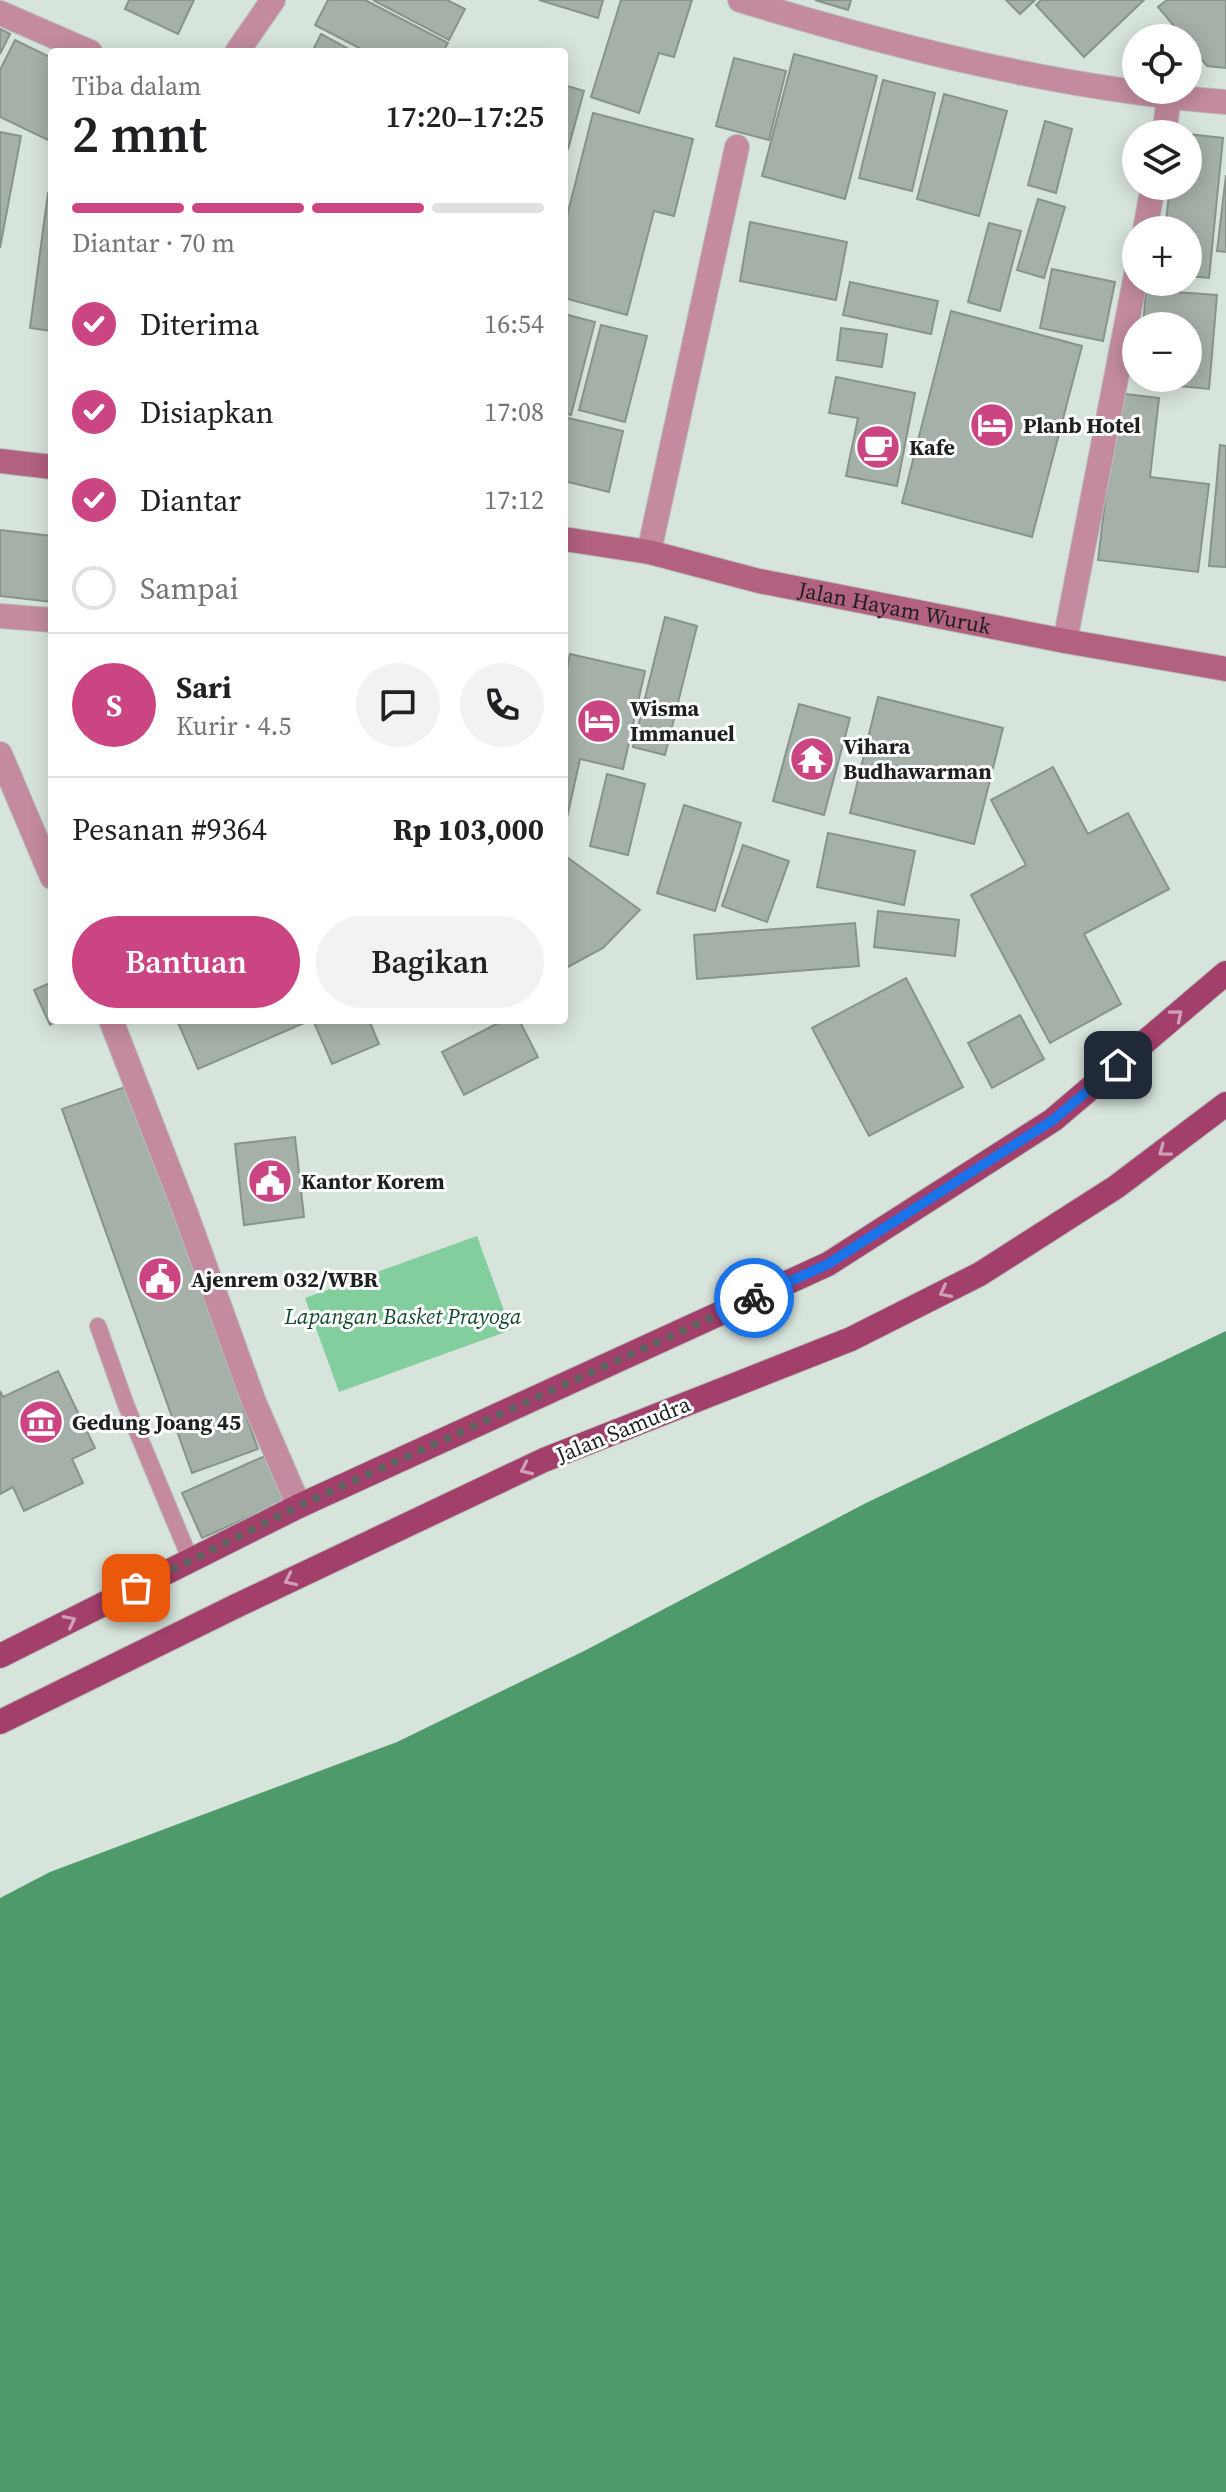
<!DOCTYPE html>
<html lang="id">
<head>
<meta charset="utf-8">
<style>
  :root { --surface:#fff; --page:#f2f2f2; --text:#202124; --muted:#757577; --line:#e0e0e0; --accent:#cc4583 }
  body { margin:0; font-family:"Source Serif 4",serif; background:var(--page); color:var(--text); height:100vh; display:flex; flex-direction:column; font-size:30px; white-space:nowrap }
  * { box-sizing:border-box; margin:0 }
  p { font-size:26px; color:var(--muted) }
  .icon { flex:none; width:44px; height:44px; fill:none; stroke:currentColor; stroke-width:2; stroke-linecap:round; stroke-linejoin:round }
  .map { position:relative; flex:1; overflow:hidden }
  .sheet { position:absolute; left:48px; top:48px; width:520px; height:976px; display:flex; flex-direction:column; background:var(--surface); border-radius:8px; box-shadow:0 4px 20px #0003 }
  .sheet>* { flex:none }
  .buttons { position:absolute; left:1122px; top:24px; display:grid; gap:16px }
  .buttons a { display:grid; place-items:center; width:80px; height:80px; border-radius:50%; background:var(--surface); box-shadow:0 4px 20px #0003; font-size:40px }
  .pin { position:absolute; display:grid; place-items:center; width:68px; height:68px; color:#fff; margin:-34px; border-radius:16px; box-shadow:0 4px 12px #0006 }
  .courier { position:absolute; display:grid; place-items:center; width:80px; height:80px; margin:-40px; border:6px solid #1a73e8; border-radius:50%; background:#fff; color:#222; box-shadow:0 2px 10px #0007 }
  .headline em { font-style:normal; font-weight:600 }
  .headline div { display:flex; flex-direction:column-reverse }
  .headline { display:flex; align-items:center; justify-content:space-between; height:136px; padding:0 24px }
  h1 { font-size:52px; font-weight:600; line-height:60px }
  .bar { display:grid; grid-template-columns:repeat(4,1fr); gap:12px 8px; align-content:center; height:96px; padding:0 24px }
  .bar i { height:10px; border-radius:6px; background:var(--line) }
  .bar .on { background:var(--accent) }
  .bar p { grid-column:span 4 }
  .line { display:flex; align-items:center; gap:20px; padding:0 24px; border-top:2px solid var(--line) }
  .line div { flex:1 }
  .round { display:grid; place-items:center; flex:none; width:84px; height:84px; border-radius:42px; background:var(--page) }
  ol { padding:0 24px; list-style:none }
  li { display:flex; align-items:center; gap:24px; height:88px }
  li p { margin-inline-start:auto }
  li .icon { padding:8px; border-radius:50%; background:var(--accent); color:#fff; stroke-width:4 }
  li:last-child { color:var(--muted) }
  li i { width:44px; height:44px; border:4px solid var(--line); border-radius:50% }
  .primary-button { display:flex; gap:16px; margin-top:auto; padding:16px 24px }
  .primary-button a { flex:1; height:92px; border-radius:48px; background:var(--accent); color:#fff; font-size:32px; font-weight:600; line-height:92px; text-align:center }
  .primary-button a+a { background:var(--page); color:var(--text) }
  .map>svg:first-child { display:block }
</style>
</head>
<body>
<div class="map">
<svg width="1226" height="2492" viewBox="0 0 1226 2492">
  <rect width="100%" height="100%" fill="#d7e4db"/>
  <!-- green -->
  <path fill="#82ce9c" d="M477,1236L511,1330L339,1392L305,1298Z"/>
  <!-- water -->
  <path fill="#4f9a6b" d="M1226,1331V2492H0V1898L50,1872L397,1742L584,1651L866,1503Z"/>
  <!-- building -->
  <path fill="#a5b1a8" stroke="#87938b" stroke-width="2" d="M129,0H194L178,34L125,9Z
    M328,0H365L448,43L443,52H367L315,25Z
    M373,0H447L465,9L449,40Z
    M539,0H603L598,18Z
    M621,0H692L674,57L659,53L639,113L591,97Z
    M815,0H851L848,10Z
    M1006,0H1035L1020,14Z
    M1041,0H1144L1084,57L1036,5Z
    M1167,0H1226V68L1207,66L1188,43V38H1184L1158,7Z
    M0,29L10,34L0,54Z
    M321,34L354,52H312Z
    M15,40L52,58L50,141L0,117V70Z
    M794,54L877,76L845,199L762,176Z
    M734,58L786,71L769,140L716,126Z
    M883,80L935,93L912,191L859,178Z
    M564,85L584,91L568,149L564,148Z
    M944,94L1007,111L979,216L917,199Z
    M593,113L693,139L674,216L654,211L627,315L564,298V228Z
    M1045,121L1072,129L1056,193L1028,185Z
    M0,132L21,136L0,248Z
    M1188,134L1223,138L1209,278L1188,276V230H1165L1170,186H1188Z
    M1226,175V252L1217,251Z
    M48,193L52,194V331L30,328Z
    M1038,199L1065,207L1044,278L1017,270Z
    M750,222L847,242L836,300L740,281Z
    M989,223L1021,231L1000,311L968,302Z
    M1052,269L1115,282L1103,341L1040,328Z
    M850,282L938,301L931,334L843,315Z
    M1146,290L1217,295L1209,389L1138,382V378H1188V326H1143Z
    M951,311L1082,346L1032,537L902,503Z
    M564,314L595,322L571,415L564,413Z
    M601,325L647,336L625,422L579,410Z
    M841,328L887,334L882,367L837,360Z
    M836,377L915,393L897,486L846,476L858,418L829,413Z
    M1118,393L1159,398L1150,477L1209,484L1198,572L1098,560Z
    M564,417L623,431L609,492L564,481Z
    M1220,445L1226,446V567L1209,566Z
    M0,530L52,536V602L0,596Z
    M665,617L697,626L665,755L633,747Z
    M570,654L645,671L623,769L580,759L564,831V683Z
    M878,697L1003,728L974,844L850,813Z
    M799,704L850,718L824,815L773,801Z
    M1053,767L1088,834L1128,813L1169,889L1084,934L1121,1004L1050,1043L971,895L1026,865L991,800Z
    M607,774L645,784L628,855L590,846Z
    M684,805L741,823L715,911L657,893Z
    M828,833L915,851L904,905L817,887Z
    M743,845L789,861L767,922L722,906Z
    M564,855L640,910L603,948L564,969Z
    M878,911L959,920L955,956L874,947Z
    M855,923L859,966L697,979L694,935Z
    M906,978L963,1087L869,1136L812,1028Z
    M52,982V1020H60L50,1025L34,990Z
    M1020,1015L1044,1059L992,1088L968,1043Z
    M177,1020H311L198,1069Z
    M313,1020H369L379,1044L332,1064Z
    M504,1020H519L538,1057L464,1095L442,1052Z
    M128,1086L258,1449L192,1473L62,1109Z
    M295,1137L304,1217L244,1225L235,1144Z
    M58,1371L95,1448L72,1459L83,1483L24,1511L13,1487L0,1494V1391L3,1397Z
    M267,1455L287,1500L202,1538L182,1493Z"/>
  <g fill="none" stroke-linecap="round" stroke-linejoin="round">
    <!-- lane casing -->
    <g stroke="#b6c1b9" stroke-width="18">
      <path id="lane" d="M98,1326L126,1405L191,1561"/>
    </g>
    <!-- street casing -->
    <g stroke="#b6c1b9" stroke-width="26">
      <path id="street" d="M740,0C898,48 1061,89 1226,102
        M0,13L90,52
        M237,52L273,0
        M1164,134L1169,98
        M1145,230L1153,186
        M649,552L737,147
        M0,616L52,620
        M1065,641L1136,275
        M0,754L52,877
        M111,1020L185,1211L254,1402L299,1506"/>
    </g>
    <!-- secondary casing -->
    <g stroke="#b6c1b9" stroke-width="26">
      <g id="secondary">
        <path d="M0,461L52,467"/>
        <path id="s1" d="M564,539L649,552L759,581L1065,641L1226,669"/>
      </g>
    </g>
    <!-- primary casing -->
    <g stroke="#b6c1b9" stroke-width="26">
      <path id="primary" d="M0,1656L299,1506L828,1264L1053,1120L1226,973
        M0,1722L236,1606L544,1460L851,1339L980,1274L1116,1187L1226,1104"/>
    </g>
    <!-- lane -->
    <use href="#lane" stroke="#c48ba0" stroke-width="16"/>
    <!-- street -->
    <use href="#street" stroke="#c48ba0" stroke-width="24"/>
    <!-- secondary -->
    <use href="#secondary" stroke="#b26181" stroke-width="24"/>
    <!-- primary -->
    <use href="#primary" stroke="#a33f6b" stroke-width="24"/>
  </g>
  <!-- one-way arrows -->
  <defs><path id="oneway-chevron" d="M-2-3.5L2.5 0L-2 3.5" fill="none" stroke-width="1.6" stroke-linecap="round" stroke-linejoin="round" transform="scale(2)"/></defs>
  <g stroke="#d19fb5">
    <use href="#oneway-chevron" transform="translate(1177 1015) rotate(-40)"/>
    <use href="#oneway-chevron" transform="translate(1164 1151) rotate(143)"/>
    <use href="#oneway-chevron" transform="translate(945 1292) rotate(153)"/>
    <use href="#oneway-chevron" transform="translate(526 1469) rotate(155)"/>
    <use href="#oneway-chevron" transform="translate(290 1580) rotate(155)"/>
    <use href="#oneway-chevron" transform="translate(70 1621) rotate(-27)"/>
  </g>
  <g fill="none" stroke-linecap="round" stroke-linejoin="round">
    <!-- done -->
    <path stroke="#5e6560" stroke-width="8" stroke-dasharray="0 14.4" d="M136,1588L299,1506L754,1298"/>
    <!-- route -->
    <path stroke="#1a73e8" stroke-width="10" d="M754,1298L828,1264L1053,1120L1118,1065"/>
  </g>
  <!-- icons -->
  <defs>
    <g id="hotel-disc" transform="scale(2.3)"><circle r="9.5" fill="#cc4583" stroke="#fff"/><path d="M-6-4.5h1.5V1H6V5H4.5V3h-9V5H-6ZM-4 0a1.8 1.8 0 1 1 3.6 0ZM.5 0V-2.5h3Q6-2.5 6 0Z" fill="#fff"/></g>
    <g id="cafe-disc" transform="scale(2.3)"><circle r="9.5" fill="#cc4583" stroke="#fff"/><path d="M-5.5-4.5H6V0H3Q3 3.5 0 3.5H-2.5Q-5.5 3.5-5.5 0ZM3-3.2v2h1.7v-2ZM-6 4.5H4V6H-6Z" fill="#fff"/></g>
    <g id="temple-disc" transform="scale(2.3)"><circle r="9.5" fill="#cc4583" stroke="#fff"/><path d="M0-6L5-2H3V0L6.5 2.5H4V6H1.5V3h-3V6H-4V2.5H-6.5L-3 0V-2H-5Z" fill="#fff"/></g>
    <g id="civic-disc" transform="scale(2.3)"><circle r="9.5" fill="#cc4583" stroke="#fff"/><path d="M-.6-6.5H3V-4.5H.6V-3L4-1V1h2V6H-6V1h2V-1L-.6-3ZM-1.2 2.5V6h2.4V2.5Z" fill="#fff"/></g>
    <g id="museum-disc" transform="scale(2.3)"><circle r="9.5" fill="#cc4583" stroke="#fff"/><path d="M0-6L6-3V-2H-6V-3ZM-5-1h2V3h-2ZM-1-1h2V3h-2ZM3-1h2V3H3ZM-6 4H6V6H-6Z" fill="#fff"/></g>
  </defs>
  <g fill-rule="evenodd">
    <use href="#hotel-disc" x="992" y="425"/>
    <use href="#cafe-disc" x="878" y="447"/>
    <use href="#hotel-disc" x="599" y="721"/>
    <use href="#temple-disc" x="812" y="759"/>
    <use href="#civic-disc" x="270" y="1181"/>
    <use href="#civic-disc" x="160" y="1279"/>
    <use href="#museum-disc" x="41" y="1422"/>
  </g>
  <g text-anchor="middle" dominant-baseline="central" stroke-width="6" stroke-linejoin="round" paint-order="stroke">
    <!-- poi labels -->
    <g font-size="22" font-weight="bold" fill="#1d211e" stroke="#fff" text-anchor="start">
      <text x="1023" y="425">Planb Hotel</text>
      <text x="909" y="447">Kafe</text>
      <text x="630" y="708">Wisma<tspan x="630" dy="25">Immanuel</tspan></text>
      <text x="843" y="746">Vihara<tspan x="843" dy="25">Budhawarman</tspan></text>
      <text x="301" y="1181">Kantor Korem</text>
      <text x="191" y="1279">Ajenrem 032/WBR</text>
      <text x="72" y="1422">Gedung Joang 45</text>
    </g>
    <!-- street labels -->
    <g font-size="22" fill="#1d211e" stroke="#fff">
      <text stroke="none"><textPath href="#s1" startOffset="338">Jalan Hayam Wuruk</textPath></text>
      <text transform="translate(623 1429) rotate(-22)">Jalan Samudra</text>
    </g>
    <!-- park labels -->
    <g font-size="22" font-style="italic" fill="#114b2b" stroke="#fff">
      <text x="403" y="1316">Lapangan Basket Prayoga</text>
    </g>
  </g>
</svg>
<div class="buttons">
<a><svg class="icon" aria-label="locate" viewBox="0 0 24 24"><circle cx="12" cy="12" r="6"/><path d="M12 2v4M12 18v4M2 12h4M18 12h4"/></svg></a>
<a><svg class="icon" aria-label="layers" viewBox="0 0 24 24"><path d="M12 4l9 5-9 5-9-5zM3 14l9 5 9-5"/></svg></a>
<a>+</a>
<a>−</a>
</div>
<div class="pin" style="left:136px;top:1588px;background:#ea580c"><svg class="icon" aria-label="bag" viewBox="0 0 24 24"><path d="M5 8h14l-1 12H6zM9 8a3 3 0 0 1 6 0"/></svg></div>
<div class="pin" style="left:1118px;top:1065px;background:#1f2937"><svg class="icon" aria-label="home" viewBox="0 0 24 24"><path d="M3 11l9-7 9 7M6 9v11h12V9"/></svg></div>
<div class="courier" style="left:754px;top:1298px"><svg class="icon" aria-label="bike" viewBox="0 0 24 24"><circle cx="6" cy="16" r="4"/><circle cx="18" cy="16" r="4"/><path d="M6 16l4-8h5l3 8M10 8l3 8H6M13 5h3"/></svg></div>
<section class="sheet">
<div class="headline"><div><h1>2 mnt</h1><p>Tiba dalam</p></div><em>17:20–17:25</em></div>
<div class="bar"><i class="on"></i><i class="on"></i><i class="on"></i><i></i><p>Diantar · 70 m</p></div>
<ol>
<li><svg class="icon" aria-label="check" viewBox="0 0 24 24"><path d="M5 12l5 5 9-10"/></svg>Diterima<p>16:54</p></li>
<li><svg class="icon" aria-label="check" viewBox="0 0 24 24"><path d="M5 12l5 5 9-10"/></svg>Disiapkan<p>17:08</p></li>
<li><svg class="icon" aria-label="check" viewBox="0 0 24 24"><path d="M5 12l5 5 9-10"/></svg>Diantar<p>17:12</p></li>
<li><i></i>Sampai</li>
</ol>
<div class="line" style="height:144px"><b class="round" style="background:var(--accent);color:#fff">S</b><div><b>Sari</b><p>Kurir · 4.5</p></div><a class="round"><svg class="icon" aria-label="chat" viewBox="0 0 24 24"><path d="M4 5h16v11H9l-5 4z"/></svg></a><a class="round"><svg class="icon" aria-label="phone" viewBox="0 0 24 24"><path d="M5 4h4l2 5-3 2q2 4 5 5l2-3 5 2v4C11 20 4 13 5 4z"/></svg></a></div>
<div class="line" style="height:104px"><div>Pesanan #9364</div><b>Rp 103,000</b></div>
<div class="primary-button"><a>Bantuan</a><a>Bagikan</a></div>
</section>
</div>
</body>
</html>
